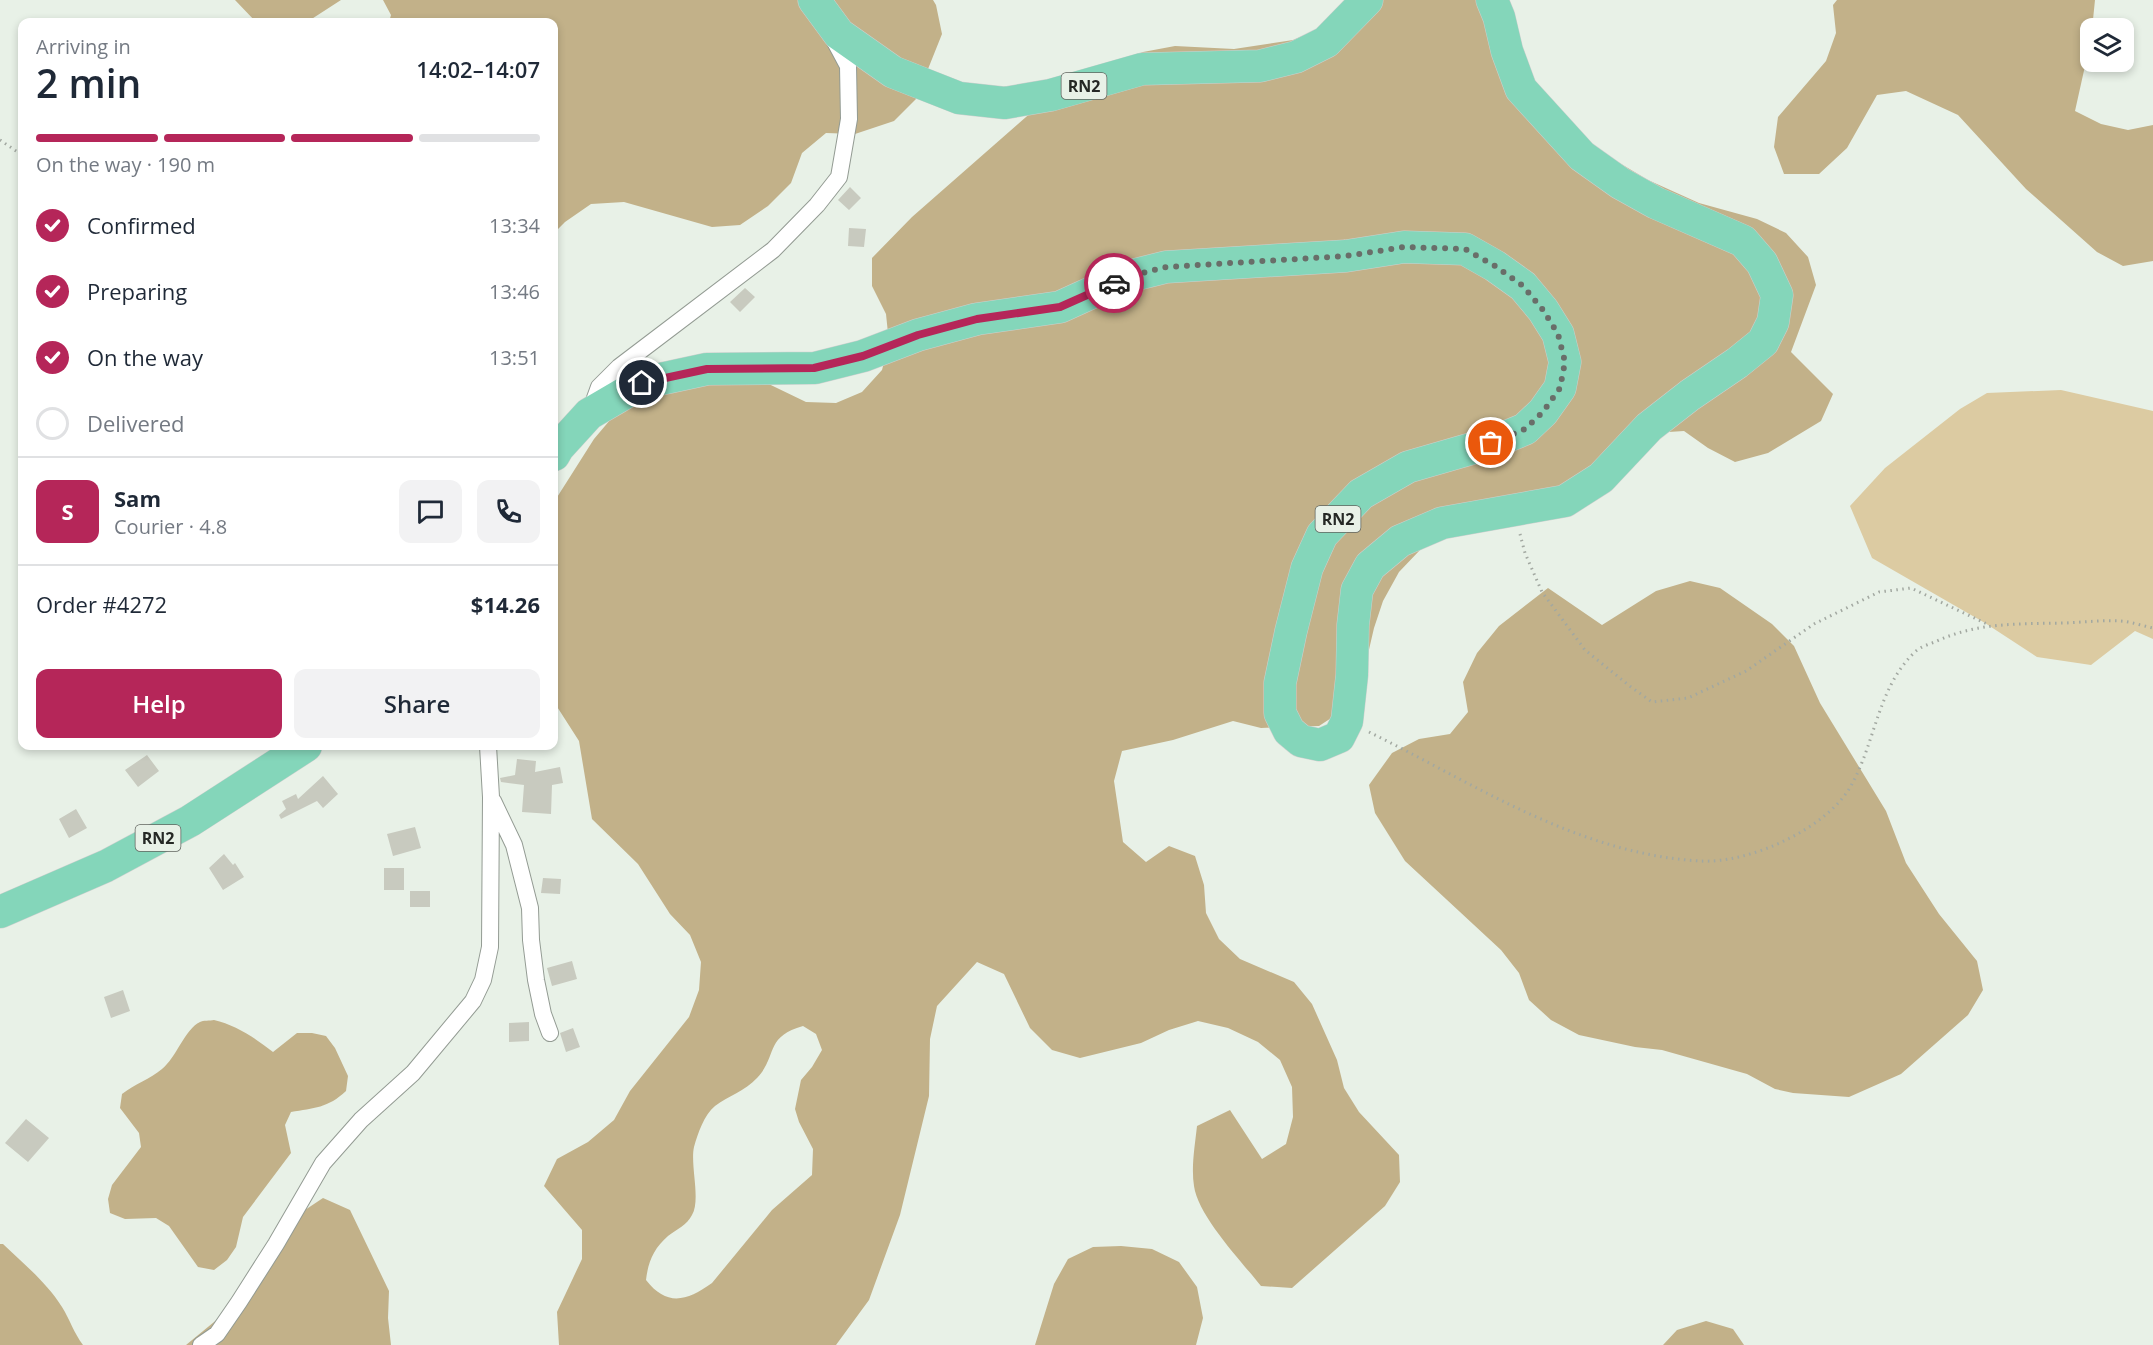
<!DOCTYPE html>
<html lang="en">
<head>
<meta charset="utf-8">
<style>
  :root { --surface:#fff; --page:#f2f2f3; --text:#1f2937; --muted:#747a83; --line:#e0e1e3; --accent:#b52659 }
  body { margin:0; font-family:"Open Sans",sans-serif; background:var(--page); color:var(--text); height:100vh; display:flex; flex-direction:column; font-size:22px; white-space:nowrap }
  * { box-sizing:border-box; margin:0 }
  p { font-size:20px; color:var(--muted) }
  .icon { flex:none; width:33px; height:33px; fill:none; stroke:currentColor; stroke-width:2; stroke-linecap:round; stroke-linejoin:round }
  .map { position:relative; flex:1; overflow:hidden }
  .panel { position:absolute; left:18px; top:18px; width:540px; height:732px; display:flex; flex-direction:column; background:var(--surface); border-radius:12px; box-shadow:0 3px 9px #0003 }
  .panel>* { flex:none }
  .controls { position:absolute; left:2080px; top:18px; display:grid; gap:12px }
  .controls a { display:grid; place-items:center; width:54px; height:54px; border-radius:12px; background:var(--surface); box-shadow:0 3px 9px #0003; font-size:30px }
  .pin { position:absolute; display:grid; place-items:center; width:51px; height:51px; color:#fff; margin:-26px; border:3px solid #fff; border-radius:50%; box-shadow:0 2px 6px #0007 }
  .courier { position:absolute; display:grid; place-items:center; width:60px; height:60px; margin:-30px; border:4px solid #b52659; border-radius:50%; background:#fff; color:#222; box-shadow:0 2px 8px #0007 }
  .overview em { font-style:normal; font-weight:600 }
  .overview div { display:flex; flex-direction:column-reverse }
  .overview { display:flex; align-items:center; justify-content:space-between; height:102px; padding:0 18px }
  h1 { font-size:39px; font-weight:600; line-height:45px }
  .bar { display:grid; grid-template-columns:repeat(4,1fr); gap:9px 6px; align-content:center; height:72px; padding:0 18px }
  .bar i { height:8px; border-radius:4px; background:var(--line) }
  .bar .selected { background:var(--accent) }
  .bar p { grid-column:span 4 }
  .line { display:flex; align-items:center; gap:15px; padding:0 18px; border-top:2px solid var(--line) }
  .line div { flex:1 }
  .round { display:grid; place-items:center; flex:none; width:63px; height:63px; border-radius:12px; background:var(--page) }
  ol { padding:0 18px; list-style:none }
  li { display:flex; align-items:center; gap:18px; height:66px }
  li p { margin-inline-start:auto }
  li .icon { padding:6px; border-radius:50%; background:var(--accent); color:#fff; stroke-width:4 }
  li:last-child { color:var(--muted) }
  li i { width:33px; height:33px; border:3px solid var(--line); border-radius:50% }
  .cta { display:flex; gap:12px; margin-top:auto; padding:12px 18px }
  .cta a { flex:1; height:69px; border-radius:12px; background:var(--accent); color:#fff; font-size:24px; font-weight:600; line-height:69px; text-align:center }
  .cta a+a { background:var(--page); color:var(--text) }
  .map>svg:first-child { display:block }
</style>
</head>
<body>
<div class="map">
<svg width="2153" height="1345" viewBox="0 0 2153 1345">
  <rect width="100%" height="100%" fill="#e8f1e7"/>
  <!-- green -->
  <path fill="#dccba2" d="M2061,390L2153,411V639L2135,631L2091,665L2037,657L1985,623L1872,558L1850,506L1885,468L1960,409L1987,393Z"/>
  <!-- forest -->
  <path fill="#c2b189" fill-rule="evenodd" d="M235,0H341L307,22H256Z
    M383,0H933L936,5L942,34L916,99L894,121L855,134L826,133L802,153L791,183L768,206L740,225L712,227L624,202L591,204L565,222L554,233V22H389L391,15Z
    M1377,0H1486L1513,30L1537,85L1596,149L1648,180L1699,203L1757,219L1786,233L1808,257L1816,285L1791,352L1833,394L1821,421L1768,453L1735,462L1708,448L1684,431L1653,433L1579,494L1445,535L1420,550L1399,572L1383,601L1374,628L1361,684L1345,709L1319,726L1261,728L1233,721L1173,740L1122,751L1114,781L1123,842L1146,862L1169,846L1195,856L1204,885L1206,913L1219,939L1240,959L1294,982L1312,1004L1337,1060L1344,1088L1359,1112L1399,1155L1400,1182L1385,1206L1292,1288L1261,1286C1242,1262 1198,1216 1194,1186C1191,1167 1195,1145 1197,1126L1230,1110L1262,1159L1286,1144L1293,1117L1292,1087L1280,1060L1258,1042L1228,1028L1198,1021L1169,1030L1141,1043L1080,1058L1052,1050L1030,1028L1004,974L977,962L937,1006L930,1039L929,1096L900,1215L869,1300L836,1345H559L557,1312L582,1259V1230L544,1186L557,1159L588,1142L614,1120L630,1091L689,1017L699,990L701,962L690,935L670,914L638,864L592,819L579,741L554,702V502L594,439L642,382L727,364L806,402L836,403L862,392L882,370L889,343L886,314L872,286V258L912,217L1058,89L1086,72L1143,52L1175,46L1234,49L1293,40L1345,18ZM803,1026L816,1034L822,1050L812,1067L801,1080L795,1109L799,1122L813,1149L812,1175L772,1210L712,1283C687,1301 667,1307 646,1280C648,1262 654,1248 668,1236C676,1230 687,1225 692,1215C701,1200 690,1165 694,1147C698,1133 704,1115 715,1106C728,1096 745,1091 757,1078C778,1056 764,1037 803,1026Z
    M1837,0H2095L2091,39L2075,111L2101,124L2128,130L2153,125V261L2123,266L2097,252L2026,189L1958,115L1906,91L1877,95L1847,148L1819,174H1784L1774,147L1778,117L1826,61L1836,33L1833,5Z
    M1690,581L1720,588L1772,624L1794,646L1820,703L1886,811L1906,863L1939,914L1977,961L1983,990L1968,1015L1901,1074L1849,1097L1793,1093L1775,1089L1747,1074L1662,1050L1635,1047L1579,1035L1551,1020L1529,1000L1519,973L1501,950L1405,861L1375,813L1369,785L1392,753L1419,739L1450,734L1468,712L1463,682L1477,653L1499,626L1548,588L1602,625L1656,591Z
    M214,1020C236,1025 255,1038 273,1052L297,1033H312L326,1036L335,1048L348,1076L346,1091C328,1108 314,1108 291,1112L285,1125L291,1153L243,1217L236,1247L227,1260L214,1270L198,1267L169,1226L156,1218L125,1219L110,1213L108,1199L112,1185L141,1147L139,1133L120,1108L122,1094C135,1084 150,1079 162,1069C176,1058 185,1029 200,1022C203,1020 210,1021 214,1020Z
    M323,1198L350,1210L389,1291L388,1318L391,1345H186L253,1290L299,1214Z
    M0,1244H3C24,1264 47,1283 62,1307C70,1320 74,1333 83,1345H0Z
    M1121,1246L1152,1249L1179,1262L1197,1287L1203,1318L1196,1345H1035L1054,1284L1068,1259L1093,1247Z
    M1706,1321L1733,1329L1744,1345H1663L1677,1330Z"/>
  <!-- building -->
  <path fill="#c8cabf" d="M850,187L861,198L849,210L838,200Z
    M849,228L866,229L864,247L848,246Z
    M745,288L755,297L740,312L730,302Z
    M147,755L159,771L138,787L125,770Z
    M517,759L536,761L535,772L560,767L563,783L552,785L551,814L522,812L524,785L501,782L500,778L515,775Z
    M323,776L338,794L323,808L317,801L281,819L279,815L286,809L282,801L296,794L298,799Z
    M76,809L87,828L69,838L59,819Z
    M415,827L421,848L393,856L387,834Z
    M224,854L233,865L235,863L244,877L223,890L209,868Z
    M384,868H404V890H384Z
    M543,878L561,879L560,894L541,893Z
    M410,891H430V907H410Z
    M572,961L577,979L552,986L547,968Z
    M123,990L130,1011L111,1018L104,997Z
    M529,1022V1041L509,1042V1023Z
    M573,1028L580,1047L566,1052L560,1033Z
    M26,1119L49,1138L28,1162L5,1143Z"/>
  <g fill="none" stroke-linecap="round" stroke-linejoin="round">
    <!-- street casing -->
    <g stroke="#939b93" stroke-width="18">
      <path id="street" d="M590,412L599,387L619,367L773,250L817,205L839,177L849,119L848,66L833,38
        M493,801L514,845L530,908L531,940L536,980L543,1014L550,1033
        M201,1345L217,1334L239,1302L276,1244L323,1163L361,1120L413,1073L473,1001L483,980L490,947L491,797L488,746"/>
    </g>
    <!-- highway casing -->
    <g stroke="#cfd0cf" stroke-width="33">
      <path id="highway" d="M814,0L839,34L893,72L959,98L1005,103L1051,95L1142,69L1260,66L1296,57L1326,42L1367,0
        M554,455L558,448L589,414L642,383L707,369L815,368L863,356L918,335L977,319L1060,307L1126,277L1166,267L1346,256L1404,247L1465,249L1495,266L1523,286L1543,310L1558,334L1565,362L1560,388L1543,412L1525,429L1491,443L1408,467L1361,494L1322,535L1307,568L1291,631L1280,683V713L1289,731L1301,741L1320,745L1339,737L1347,721L1352,675L1353,625L1357,590L1370,566L1400,541L1442,523L1565,501L1601,478L1649,427L1690,395L1737,363L1763,342L1773,322L1777,295L1762,263L1743,241L1656,203L1620,183L1582,156L1521,89L1507,51L1499,17L1492,0
        M0,912L106,866L190,821L306,746"/>
    </g>
    <!-- path -->
    <path stroke="#a2a8a1" stroke-width="3" stroke-dasharray="1.5 4.5" stroke-linecap="butt" d="M0,140L22,155
      M1520,534L1525,553L1542,592L1585,650L1631,687L1652,702L1688,698L1746,671L1814,624L1879,592L1911,588L1987,624
      M1369,732C1475,784 1578,854 1700,861C1749,864 1829,828 1852,784C1876,740 1878,686 1916,651C1922,646 1930,644 1937,641C1978,622 2021,624 2065,623C2084,622 2103,620 2121,621C2132,622 2143,626 2153,628"/>
    <!-- street -->
    <use href="#street" stroke="#fff" stroke-width="16"/>
    <!-- highway -->
    <use href="#highway" stroke="#84d6ba" stroke-width="32"/>
  </g>
  <g fill="none" stroke-linecap="round" stroke-linejoin="round">
    <!-- done -->
    <path stroke="#696e69" stroke-width="6" stroke-dasharray="0 10.8" d="M1114,283L1126,277L1166,267L1346,256L1404,247L1465,249L1495,266L1523,286L1543,310L1558,334L1565,362L1560,388L1543,412L1525,429L1491,443"/>
    <!-- route -->
    <path stroke="#b52659" stroke-width="8" d="M642,383L707,369L814,368L863,356L918,335L977,319L1060,307L1114,283"/>
  </g>
  <g text-anchor="middle" dominant-baseline="central" stroke-width="6" stroke-linejoin="round" paint-order="stroke">
    <!-- shield labels -->
    <g fill="#e8f1e7" stroke="#60645f" stroke-width="1.5">
      <rect x="1061.5" y="73" width="45" height="26" rx="4.5"/>
      <rect x="1315.5" y="506" width="45" height="26" rx="4.5"/>
      <rect x="135.5" y="825" width="45" height="26" rx="4.5"/>
    </g>
    <g font-size="16" font-weight="bold" fill="#252825">
      <text x="1084" y="86">RN2</text>
      <text x="1338" y="519">RN2</text>
      <text x="158" y="838">RN2</text>
    </g>
  </g>
</svg>
<div class="controls">
<a><svg class="icon" aria-label="layers" viewBox="0 0 24 24"><path d="M12 4l9 5-9 5-9-5zM3 14l9 5 9-5"/></svg></a>
</div>
<div class="pin" style="left:1491px;top:443px;background:#ea580c"><svg class="icon" aria-label="bag" viewBox="0 0 24 24"><path d="M5 8h14l-1 12H6zM9 8a3 3 0 0 1 6 0"/></svg></div>
<div class="pin" style="left:642px;top:383px;background:#1f2937"><svg class="icon" aria-label="home" viewBox="0 0 24 24"><path d="M3 11l9-7 9 7M6 9v11h12V9"/></svg></div>
<div class="courier" style="left:1114px;top:283px"><svg class="icon" aria-label="car" viewBox="0 0 24 24"><path d="M5 17H2v-5l4-1 3-4h7l3 4 3 1v5h-3M9 17h6M6 11h13"/><circle cx="7" cy="17" r="2"/><circle cx="17" cy="17" r="2"/></svg></div>
<section class="panel">
<div class="overview"><div><h1>2 min</h1><p>Arriving in</p></div><em>14:02–14:07</em></div>
<div class="bar"><i class="selected"></i><i class="selected"></i><i class="selected"></i><i></i><p>On the way · 190 m</p></div>
<ol>
<li><svg class="icon" aria-label="check" viewBox="0 0 24 24"><path d="M5 12l5 5 9-10"/></svg>Confirmed<p>13:34</p></li>
<li><svg class="icon" aria-label="check" viewBox="0 0 24 24"><path d="M5 12l5 5 9-10"/></svg>Preparing<p>13:46</p></li>
<li><svg class="icon" aria-label="check" viewBox="0 0 24 24"><path d="M5 12l5 5 9-10"/></svg>On the way<p>13:51</p></li>
<li><i></i>Delivered</li>
</ol>
<div class="line" style="height:108px"><b class="round" style="background:var(--accent);color:#fff">S</b><div><b>Sam</b><p>Courier · 4.8</p></div><a class="round"><svg class="icon" aria-label="chat" viewBox="0 0 24 24"><path d="M4 5h16v11H9l-5 4z"/></svg></a><a class="round"><svg class="icon" aria-label="phone" viewBox="0 0 24 24"><path d="M5 4h4l2 5-3 2q2 4 5 5l2-3 5 2v4C11 20 4 13 5 4z"/></svg></a></div>
<div class="line" style="height:78px"><div>Order #4272</div><b>$14.26</b></div>
<div class="cta"><a>Help</a><a>Share</a></div>
</section>
</div>
</body>
</html>
